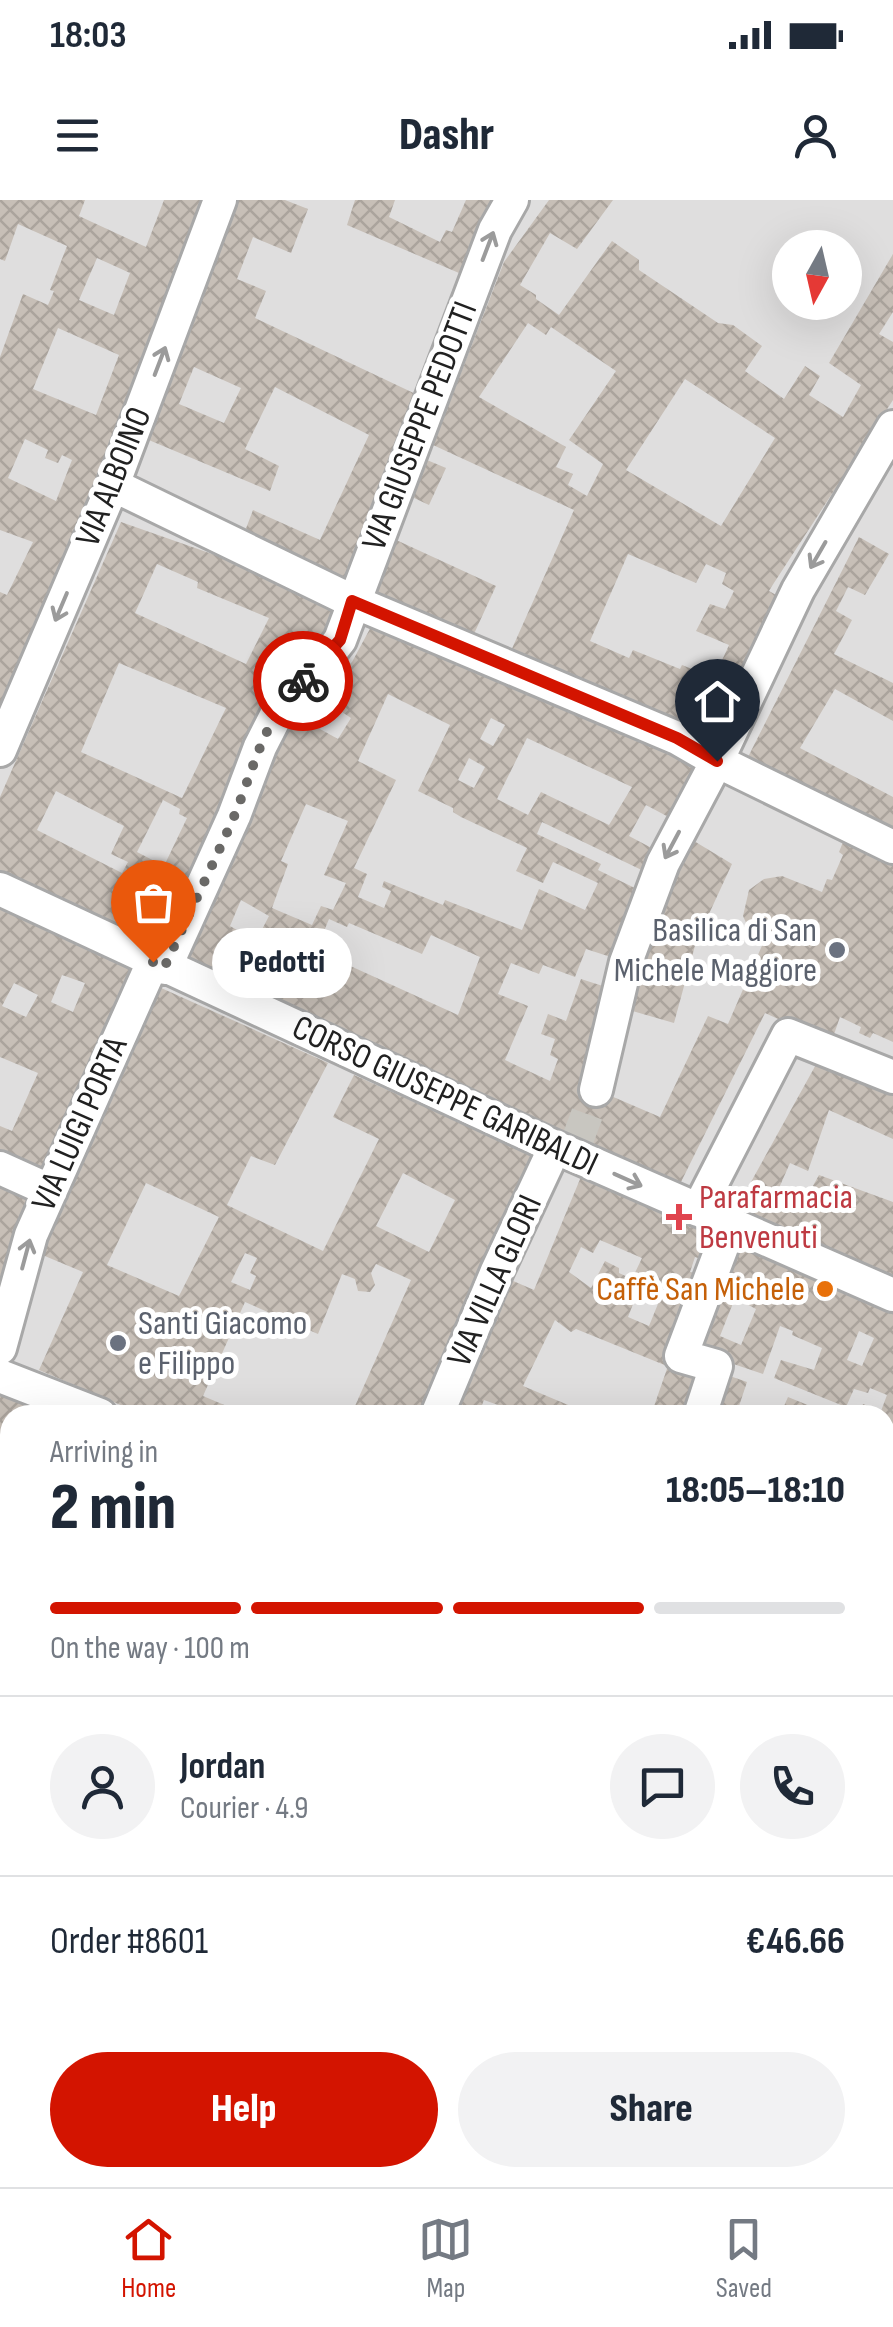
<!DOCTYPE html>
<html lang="en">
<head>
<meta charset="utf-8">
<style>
  :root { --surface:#fff; --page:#f2f2f3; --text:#1f2937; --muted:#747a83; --line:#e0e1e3; --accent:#d31400 }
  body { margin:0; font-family:"Sofia Sans Condensed",sans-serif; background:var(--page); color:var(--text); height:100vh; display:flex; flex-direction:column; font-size:38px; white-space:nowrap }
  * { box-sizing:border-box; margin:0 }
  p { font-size:32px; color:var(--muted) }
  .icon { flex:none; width:55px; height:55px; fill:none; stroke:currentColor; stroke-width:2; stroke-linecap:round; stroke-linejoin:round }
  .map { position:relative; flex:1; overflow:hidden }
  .panel { position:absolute; left:0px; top:1205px; width:895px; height:782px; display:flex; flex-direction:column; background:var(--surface); border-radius:30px 30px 0 0; box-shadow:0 10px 40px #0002 }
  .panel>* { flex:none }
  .needle { width:65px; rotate:188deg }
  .tools { position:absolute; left:772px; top:30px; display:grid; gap:20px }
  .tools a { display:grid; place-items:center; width:90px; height:90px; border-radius:50%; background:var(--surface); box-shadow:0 10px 40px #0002; font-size:50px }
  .pin { position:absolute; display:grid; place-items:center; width:85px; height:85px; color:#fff; margin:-102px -42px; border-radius:50% 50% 50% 0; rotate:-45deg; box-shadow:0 0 10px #0007 }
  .pin .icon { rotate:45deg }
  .courier { position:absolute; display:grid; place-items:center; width:100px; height:100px; margin:-50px; border:8px solid #d31400; border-radius:50%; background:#fff; color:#222; box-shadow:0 2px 12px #0007 }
  .bubble { position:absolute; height:70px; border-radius:35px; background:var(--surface); box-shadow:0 10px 40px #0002; font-size:32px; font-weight:800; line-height:70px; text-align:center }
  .summary em { font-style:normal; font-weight:800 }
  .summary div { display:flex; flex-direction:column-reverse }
  .summary { display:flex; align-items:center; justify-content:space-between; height:170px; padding:0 50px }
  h1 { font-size:65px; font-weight:800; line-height:75px }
  .bar { display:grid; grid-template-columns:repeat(4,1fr); gap:15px 10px; align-content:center; height:120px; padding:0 50px }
  .bar i { height:12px; border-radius:8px; background:var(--line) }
  .bar .on { background:var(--accent) }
  .bar p { grid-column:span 4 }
  .line { display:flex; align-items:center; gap:25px; padding:0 50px; border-top:2px solid var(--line) }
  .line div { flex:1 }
  .round { display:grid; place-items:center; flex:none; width:105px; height:105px; border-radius:52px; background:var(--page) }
  .cta { display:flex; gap:20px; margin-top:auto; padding:20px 50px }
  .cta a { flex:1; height:115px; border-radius:60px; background:var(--accent); color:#fff; font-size:40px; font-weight:800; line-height:115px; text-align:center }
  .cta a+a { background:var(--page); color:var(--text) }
  .status { display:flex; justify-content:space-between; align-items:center; height:70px; padding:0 50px; background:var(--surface); direction:ltr }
  .status svg { height:28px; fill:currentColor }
  header { display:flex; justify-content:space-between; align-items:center; height:130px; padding:0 50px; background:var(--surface); font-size:45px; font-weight:800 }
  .dock { display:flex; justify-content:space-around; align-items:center; height:140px; border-top:2px solid var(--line); background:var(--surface); font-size:28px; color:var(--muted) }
  .dock a { display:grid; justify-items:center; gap:5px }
  .dock .on { color:var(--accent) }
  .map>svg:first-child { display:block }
</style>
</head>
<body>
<div class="status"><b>18:03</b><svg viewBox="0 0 49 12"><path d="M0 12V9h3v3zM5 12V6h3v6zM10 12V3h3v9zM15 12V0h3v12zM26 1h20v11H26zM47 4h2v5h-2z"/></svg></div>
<header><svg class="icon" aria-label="menu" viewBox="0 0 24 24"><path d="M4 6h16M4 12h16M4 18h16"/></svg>Dashr<svg class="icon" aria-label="person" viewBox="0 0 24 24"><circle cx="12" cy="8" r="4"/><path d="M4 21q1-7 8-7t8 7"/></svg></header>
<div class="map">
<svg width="893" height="1987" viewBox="0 0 893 1987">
  <defs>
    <pattern id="building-cross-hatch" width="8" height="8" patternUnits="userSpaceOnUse" patternTransform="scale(2.5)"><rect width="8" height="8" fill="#c7bfb7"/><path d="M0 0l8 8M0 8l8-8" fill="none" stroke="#aba49d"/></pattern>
  </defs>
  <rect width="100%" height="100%" fill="#f2efe8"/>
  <!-- residential -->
  <path fill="#dfdede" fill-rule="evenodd" d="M0,0H893V1987H0ZM790,48H845V102H790ZM10,1215H885V1978H10Z"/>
  <!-- education -->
  <path fill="#fcffe4" d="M885,1820L893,1824V1987H547L551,1978H885Z"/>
  <!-- building -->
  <path fill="url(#building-cross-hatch)" fill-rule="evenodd" d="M0,0H85L79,16L146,47L164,0H206L100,282L0,515V392L7,395L33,342L0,330V157L23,94L48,105L54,91L50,90L67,46L18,24L5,61L0,59ZM97,58L130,73L114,115L79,100ZM58,128L119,155L96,215L33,189ZM25,239L48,250L45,258L58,263L62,255L72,260L56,301L8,278Z
    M232,0H285L308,9L291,53L253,37L237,79L266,91L255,118L422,197L349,385L242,339L253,310L320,340L369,235L275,187L245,249L279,266L270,291L144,238L218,54ZM194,167L241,188L224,223L179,204Z
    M355,0H395L389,17L440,42L446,30L452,32L466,0H499L466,76L347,25Z
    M549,0H613L577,49L550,33L520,85L536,95V99L559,115L612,41L639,60V70L718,123L733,125L762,146L745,171L784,199L805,166L820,176L809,195L843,217L861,185L829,163L893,54V112L879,134L893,142V200L772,386L769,391L785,400L714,540L510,453L574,310L433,245L504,62ZM528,123L546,135L551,127L616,171L569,240L603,264L587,296L568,285L573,274L556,267L566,247L479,197ZM685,179L775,238L721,326L626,270ZM628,354L696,383L706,364L726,373L722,384L734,391L725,409L710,404L696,431L729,445L714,478L682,465L680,469L633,450L629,458L590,441Z
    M427,260L446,268L429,305L412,297Z
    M121,322L252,368L339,406L159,752L0,672V597ZM157,364L198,382L197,388L269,418L246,464L135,413ZM119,463L226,508L182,598L81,552ZM56,591L124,626L111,654L128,662L122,673L37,630ZM163,600L180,609L179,614L187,618L164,666L137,652ZM120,677L141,687L134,705L113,695Z
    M859,337L889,354L865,395L848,387L836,411L852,420L834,454L893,483V521L835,489L800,548L893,597V633L746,561Z
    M394,339L496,386L473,436L372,392Z
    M372,425L704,567L676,621L646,605L629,636L661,653L652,675L542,622L537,634L601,664L598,670L643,692L617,759L586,749L575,777L543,765L539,774L511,763L498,794L528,806L505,860L550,881L558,859L550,855L555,839L541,834L548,814L566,821L581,779L609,788L583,884L660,917L708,816L728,824L764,741L748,727L743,716L749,690L764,679L782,676L822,692L827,679L832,680L843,655L839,652L843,642L893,665V842L873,833L870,838L859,833L861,827L840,817L831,843L765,813L678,988L183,758L299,507L352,462ZM388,494L450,525L418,591L453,608V612L461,617L527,648L516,671L543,683L553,662L598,683L585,710L539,689L522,730L445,700L443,705L384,681L382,687L391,691L384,708L358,697L367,674L354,668L396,580L358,561ZM333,506L351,518L338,539L320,529ZM491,518L505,525L493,546L480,539ZM527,538L632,587L609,625L541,592L528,615L497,599ZM469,558L485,567L474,588L458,580ZM306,604L348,621L324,675L346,683L333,710L321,706L312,725L272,708L288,664L281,661ZM241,700L269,716L256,741L230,726ZM329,719L347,727L349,723L422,754L431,735L480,757L458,815L346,764L350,753L337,747L332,760L315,753Z
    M689,638L732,664L696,742L674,823L629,810L659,700Z
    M0,706L132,770L41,976L0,956V926L12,931L38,873L0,857ZM62,775L85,783L73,812L51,802ZM14,783L38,795L26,817L2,806Z
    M159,787L328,863L275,965L251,956L227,1005L323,1051L379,939L333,917L354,875L536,956L464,1104L418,1215H351L411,1080L376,1064L371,1073L375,1085L370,1092L358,1091L355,1079L342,1074L318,1134L245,1102L203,1196L248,1215H144L39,1170L83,1072L40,1054L89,934ZM403,973L455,1000L429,1052L376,1026ZM146,983L219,1017L179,1096L107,1065ZM245,1053L257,1058L250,1073L256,1076L250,1090L231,1082Z
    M818,861L893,888V939L829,910L808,971L790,963L779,988L805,1000L819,975L893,1002V1079L736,1009Z
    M583,972L719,1036L709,1062L695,1057L690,1072L703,1076L667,1166L576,1129L571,1132L555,1120L523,1186L592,1215H509L512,1210L484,1200L478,1215H445L506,1078L534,1090ZM600,1040L642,1058L632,1079L619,1073V1068L605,1061L591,1088L569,1072L581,1047L593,1053ZM642,1081L664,1089L649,1126L628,1117Z
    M0,978L32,994L5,1087L0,1085Z
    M733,1041L893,1112V1226L885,1243V1215H859L863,1204L881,1211L887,1195L870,1188L868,1193L854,1189L846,1207L774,1178L781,1160L814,1170L822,1148L792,1135L793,1131L780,1126L763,1174L689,1149ZM735,1098L756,1109L741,1145L720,1136ZM859,1131L874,1138L862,1166L847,1160Z
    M669,1163L705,1176L693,1215H651Z
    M724,1174L747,1182L736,1215H711Z
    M0,1192L65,1215H10V1374L0,1370Z
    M788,1197L815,1208L813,1215H780Z
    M893,1271V1432L885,1445V1288Z
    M0,1395L10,1397V1434L0,1432Z
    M0,1453L10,1456V1561L0,1582Z
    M0,1628L10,1633V1704L7,1713L0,1711Z
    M893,1674V1731L885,1727V1691Z
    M2,1759L10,1762V1823L0,1818Z
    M885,1820L893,1824V1987H832L836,1978H885Z
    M0,1887L10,1891V1978H41L37,1987H0Z
    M59,1978H84L98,1984L101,1978H154L150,1987H54Z
    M250,1978H412L432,1987H270Z
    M551,1978H700L695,1987H547Z"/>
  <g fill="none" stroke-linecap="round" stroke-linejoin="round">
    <!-- street-tunnel -->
    <path stroke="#c8c6c0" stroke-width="32" stroke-dasharray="32 16" stroke-linecap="butt" d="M576,944L596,890"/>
    <!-- street casing -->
    <g stroke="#a8a8a8" stroke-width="38">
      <path id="street" d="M113,285L352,401L677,538L717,561L893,647
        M0,550L113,285L220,0
        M0,689L555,947L893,1095
        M165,768L234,616L260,547L286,496L321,464L340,440L495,30L512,0
        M596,890L626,762L663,663L717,561L798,390L893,227
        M0,968L51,991
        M698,1010L788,835L893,877
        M0,1148L31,1035L153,762
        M0,1176L100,1215
        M437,1215L497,1071L555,947
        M700,1215L716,1166L681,1156L731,1023
        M885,1264L893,1246
        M0,1443L10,1447
        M885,1741L893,1745
        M47,1987L52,1978
        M529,1987L533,1978"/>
    </g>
    <!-- street -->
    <use href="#street" stroke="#fff" stroke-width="32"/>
  </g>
  <!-- one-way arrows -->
  <defs><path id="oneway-shaft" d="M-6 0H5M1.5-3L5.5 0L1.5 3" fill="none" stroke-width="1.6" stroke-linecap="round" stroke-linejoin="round" transform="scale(2.5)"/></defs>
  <g stroke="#9b9b9b">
    <use href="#oneway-shaft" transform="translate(488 46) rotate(-69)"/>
    <use href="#oneway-shaft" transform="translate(160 161) rotate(-69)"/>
    <use href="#oneway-shaft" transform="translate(818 355) rotate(120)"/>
    <use href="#oneway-shaft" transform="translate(61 407) rotate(113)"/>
    <use href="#oneway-shaft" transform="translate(672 645) rotate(118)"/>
    <use href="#oneway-shaft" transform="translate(628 980) rotate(24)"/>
    <use href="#oneway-shaft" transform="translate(26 1054) rotate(-75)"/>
  </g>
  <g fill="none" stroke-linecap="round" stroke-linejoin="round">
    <!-- done -->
    <path stroke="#6a6967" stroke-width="10" stroke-dasharray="0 18" d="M153,762L164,768C187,718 211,669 233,619C253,572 264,516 303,481"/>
    <!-- route -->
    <path stroke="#d31400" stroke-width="12" d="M303,481L340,440L352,401L677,538L717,561"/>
  </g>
  <!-- markers -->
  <g fill="#6b7280" stroke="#fff" stroke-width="4">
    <circle cx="837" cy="750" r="10"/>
    <circle cx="118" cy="1143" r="10"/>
  </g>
  <path fill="#e0444e" stroke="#fff" stroke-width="4" d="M674 1002h10v10h10v10h-10v10h-10v-10h-10v-10h10z"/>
  <circle fill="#e8710a" stroke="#fff" stroke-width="4" cx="825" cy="1089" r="10"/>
  <g text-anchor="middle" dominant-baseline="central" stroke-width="10" stroke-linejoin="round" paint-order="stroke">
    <!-- street labels -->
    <g font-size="35" fill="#212121" stroke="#fff">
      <text transform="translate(420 226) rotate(-69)">VIA GIUSEPPE PEDOTTI</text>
      <text transform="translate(114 277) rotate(-68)">VIA ALBOINO</text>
      <text transform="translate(445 896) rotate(25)">CORSO GIUSEPPE GARIBALDI</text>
      <text transform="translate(80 924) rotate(-66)">VIA LUIGI PORTA</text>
      <text transform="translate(495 1081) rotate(-66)">VIA VILLA GLORI</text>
    </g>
    <!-- worship labels -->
    <g font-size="35" fill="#5b616d" stroke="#fff" text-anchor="end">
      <text x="817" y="730">Basilica di San<tspan x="817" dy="40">Michele Maggiore</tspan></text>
      <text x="138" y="1123" text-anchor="start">Santi Giacomo<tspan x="138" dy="40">e Filippo</tspan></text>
    </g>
    <!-- health labels -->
    <g font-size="35" fill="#be3a42" stroke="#fff" text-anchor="start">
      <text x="699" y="997">Parafarmacia<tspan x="699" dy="40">Benvenuti</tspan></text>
    </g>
    <!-- food labels -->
    <g font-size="35" fill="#c56008" stroke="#fff" text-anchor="end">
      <text x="805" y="1089">Caffè San Michele</text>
    </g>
  </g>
</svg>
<div class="tools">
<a><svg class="needle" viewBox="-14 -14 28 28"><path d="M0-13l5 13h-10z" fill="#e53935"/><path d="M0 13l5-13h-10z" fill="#747a83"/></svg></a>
</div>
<div class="pin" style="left:153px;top:762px;background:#ea580c"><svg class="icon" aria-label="bag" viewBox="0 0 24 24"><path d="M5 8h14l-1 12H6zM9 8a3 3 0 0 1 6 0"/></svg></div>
<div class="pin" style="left:717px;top:561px;background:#1f2937"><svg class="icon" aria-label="home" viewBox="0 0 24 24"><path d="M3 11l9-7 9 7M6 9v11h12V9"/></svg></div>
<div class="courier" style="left:303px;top:481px"><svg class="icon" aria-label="bike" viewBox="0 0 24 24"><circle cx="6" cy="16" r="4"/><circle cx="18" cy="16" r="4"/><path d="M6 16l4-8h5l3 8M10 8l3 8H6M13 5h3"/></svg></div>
<div class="bubble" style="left:212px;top:728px;width:140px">Pedotti</div>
<section class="panel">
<div class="summary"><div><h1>2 min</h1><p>Arriving in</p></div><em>18:05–18:10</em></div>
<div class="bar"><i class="on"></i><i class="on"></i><i class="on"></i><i></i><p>On the way · 100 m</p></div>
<div class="line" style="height:180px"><a class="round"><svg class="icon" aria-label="person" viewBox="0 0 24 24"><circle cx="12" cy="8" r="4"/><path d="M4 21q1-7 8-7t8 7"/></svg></a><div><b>Jordan</b><p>Courier · 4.9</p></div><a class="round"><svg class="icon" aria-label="chat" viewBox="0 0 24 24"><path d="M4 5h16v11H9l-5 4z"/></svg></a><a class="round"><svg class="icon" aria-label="phone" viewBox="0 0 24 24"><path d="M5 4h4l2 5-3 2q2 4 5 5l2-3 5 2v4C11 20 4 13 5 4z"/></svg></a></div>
<div class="line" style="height:130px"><div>Order #8601</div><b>€46.66</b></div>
<div class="cta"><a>Help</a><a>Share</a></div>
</section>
</div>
<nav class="dock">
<a class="on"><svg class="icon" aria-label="home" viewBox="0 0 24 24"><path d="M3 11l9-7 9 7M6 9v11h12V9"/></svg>Home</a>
<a><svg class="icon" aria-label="map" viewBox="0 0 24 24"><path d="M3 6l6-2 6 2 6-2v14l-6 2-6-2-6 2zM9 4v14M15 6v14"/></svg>Map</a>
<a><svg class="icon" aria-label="saved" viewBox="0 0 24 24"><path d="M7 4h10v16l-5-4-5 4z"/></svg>Saved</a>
</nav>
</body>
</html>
